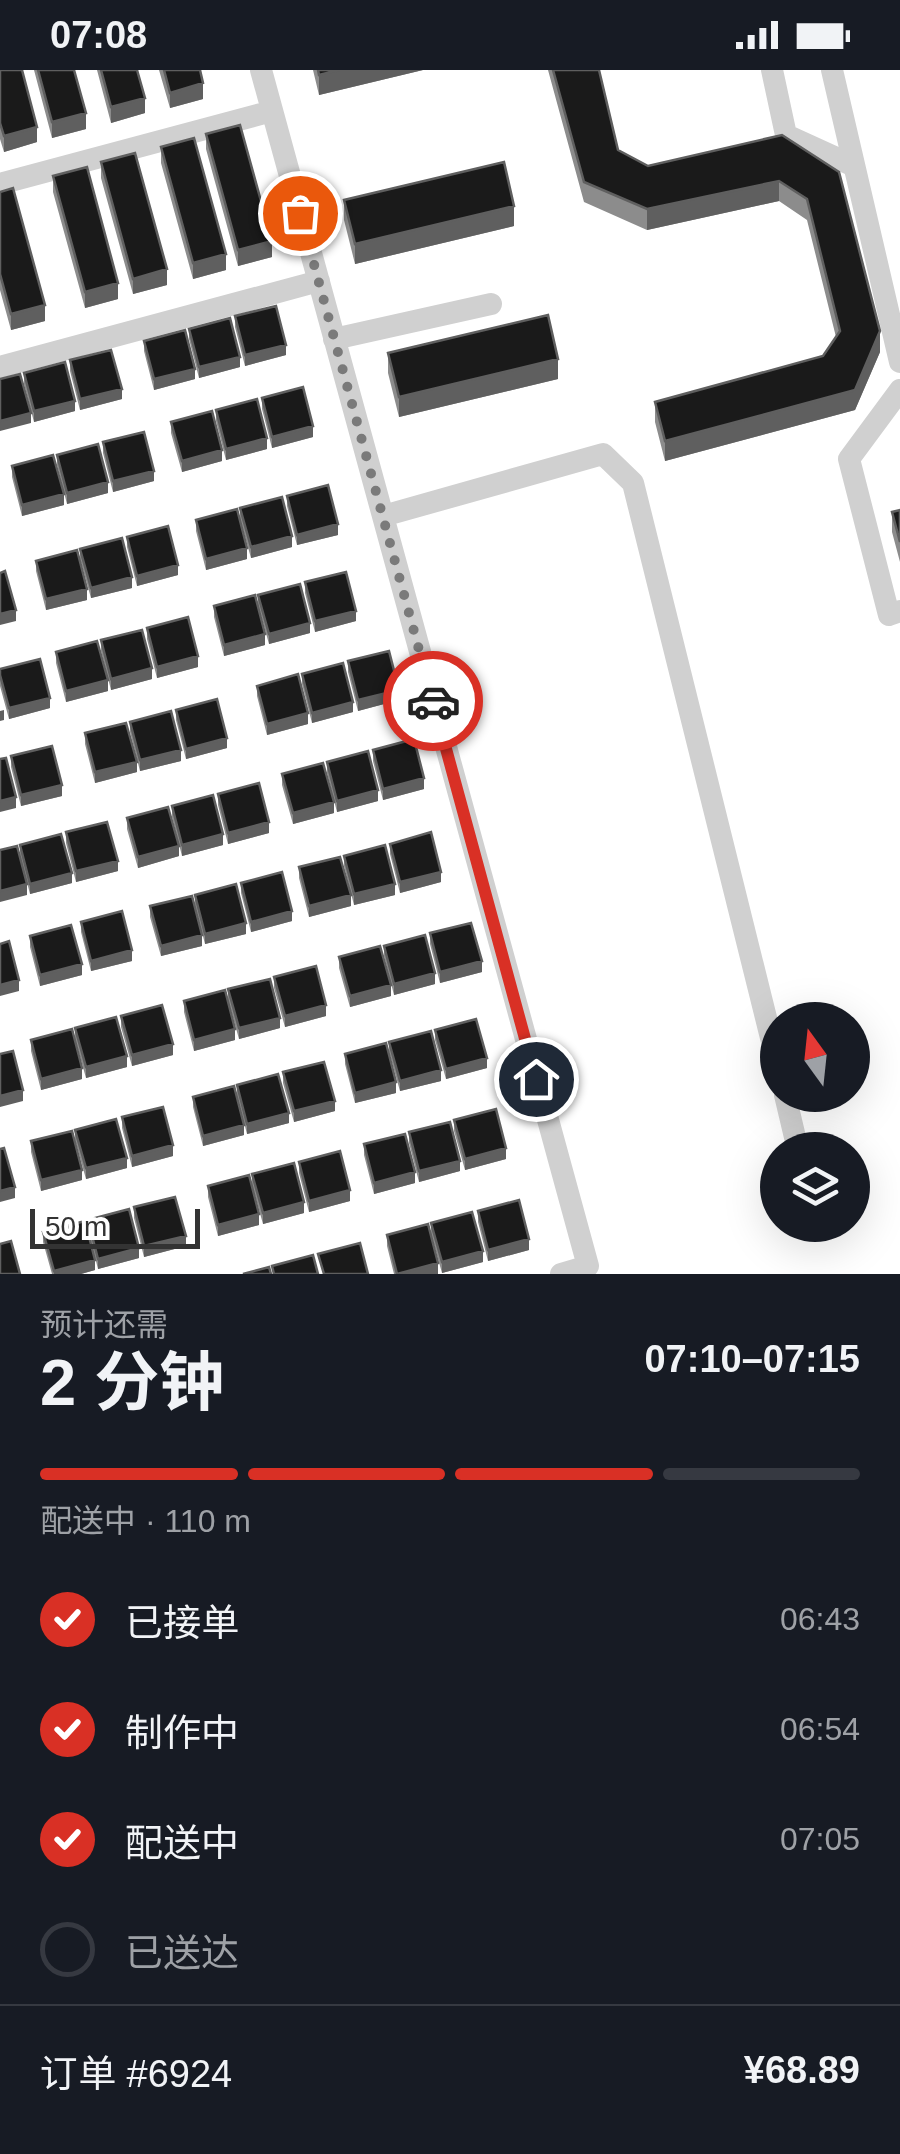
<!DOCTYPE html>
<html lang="zh">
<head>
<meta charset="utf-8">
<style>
  :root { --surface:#171b24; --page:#20242c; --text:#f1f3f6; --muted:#9ea1a6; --line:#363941; --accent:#d93025 }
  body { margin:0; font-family:Arial,"Noto Sans SC",sans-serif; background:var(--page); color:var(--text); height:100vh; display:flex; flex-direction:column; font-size:38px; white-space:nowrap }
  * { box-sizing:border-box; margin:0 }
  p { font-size:32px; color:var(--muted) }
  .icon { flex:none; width:55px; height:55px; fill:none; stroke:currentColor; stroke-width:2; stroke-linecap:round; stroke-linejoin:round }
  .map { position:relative; height:1204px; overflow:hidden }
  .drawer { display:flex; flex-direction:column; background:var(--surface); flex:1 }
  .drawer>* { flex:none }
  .needle { width:65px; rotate:345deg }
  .controls { position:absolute; left:760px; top:932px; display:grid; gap:20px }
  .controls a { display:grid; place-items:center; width:110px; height:110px; border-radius:50%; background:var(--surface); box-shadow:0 10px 40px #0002; font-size:50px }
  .scale { position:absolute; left:30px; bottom:25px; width:170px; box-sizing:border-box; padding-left:10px; border:5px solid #333; border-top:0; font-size:28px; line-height:35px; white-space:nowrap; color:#333; -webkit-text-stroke:8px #fff; paint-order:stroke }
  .pin { position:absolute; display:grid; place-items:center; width:85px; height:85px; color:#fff; margin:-42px; border:5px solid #fff; border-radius:50%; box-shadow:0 2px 10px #0007 }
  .courier { position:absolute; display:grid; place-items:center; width:100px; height:100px; margin:-50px; border:8px solid #d93025; border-radius:50%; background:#fff; color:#222; box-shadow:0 2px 12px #0007 }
  .summary em { font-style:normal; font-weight:700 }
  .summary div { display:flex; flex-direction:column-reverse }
  .summary { display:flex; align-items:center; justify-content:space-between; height:170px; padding:0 40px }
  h1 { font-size:65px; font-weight:700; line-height:75px }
  .bar { display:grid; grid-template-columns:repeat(4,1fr); gap:15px 10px; align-content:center; height:120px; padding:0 40px }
  .bar i { height:12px; border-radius:8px; background:var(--line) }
  .bar .on { background:var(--accent) }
  .bar p { grid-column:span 4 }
  .line { display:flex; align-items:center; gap:25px; padding:0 40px; border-top:2px solid var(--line) }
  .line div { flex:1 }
  ol { padding:0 40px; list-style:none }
  li { display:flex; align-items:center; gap:30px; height:110px }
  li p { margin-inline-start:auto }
  li .icon { padding:10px; border-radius:50%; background:var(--accent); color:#fff; stroke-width:4 }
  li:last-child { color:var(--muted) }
  li i { width:55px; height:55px; border:5px solid var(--line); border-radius:50% }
  .status { display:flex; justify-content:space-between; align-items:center; height:70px; padding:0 50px; background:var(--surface); direction:ltr }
  .status svg { height:28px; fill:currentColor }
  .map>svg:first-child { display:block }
</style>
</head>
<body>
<div class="status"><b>07:08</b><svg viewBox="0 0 49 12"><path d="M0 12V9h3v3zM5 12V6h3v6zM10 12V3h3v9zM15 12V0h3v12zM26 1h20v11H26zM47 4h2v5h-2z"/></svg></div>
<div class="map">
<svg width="900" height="1204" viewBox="0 0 900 1204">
  <rect width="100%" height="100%" fill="#fff"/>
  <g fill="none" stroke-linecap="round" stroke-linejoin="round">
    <!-- minor -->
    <path stroke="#d0d0d0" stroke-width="22" d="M261,0L588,1196L561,1204
      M772,0L786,65L854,96
      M832,0L900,292
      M0,114L272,41
      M334,269L491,234
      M0,297L319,211
      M900,320L849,389L889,545L900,541
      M383,446L603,384L633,413L778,996
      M785,1025L798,1080"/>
  </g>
  <!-- wall -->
  <path fill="#8c8c8c" d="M0,0L37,72L4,82L0,69Z
    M34,0H74L86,59L52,68Z
    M97,0H137L145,43L111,53Z
    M159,0H200L203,29L170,38Z
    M313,0H423L319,25Z
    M548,0H599L618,80L648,96L782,65L880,282L855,340L665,391L655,352V332L823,286L836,267L807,150L779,131L647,160L584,132Z
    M206,64L272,187L238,196L206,79Z
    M161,77L226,200L193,209L161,93Z
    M101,92L167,215L133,224L101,108Z
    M53,106L118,229L85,238L53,122Z
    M0,122L45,251L11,260L0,220Z
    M344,130L514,156L355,194L344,150Z
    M235,246L286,285L245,296L235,257Z
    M189,259L240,297L199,308L189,269Z
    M144,271L195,309L154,320L144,281Z
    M388,283L558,309L399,347L388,303Z
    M70,290L122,329L80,340L70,301Z
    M24,303L75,341L34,352L24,314Z
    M262,328L313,367L272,378L262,339Z
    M216,340L267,379L226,390L216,351Z
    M171,352L222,391L182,402L171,363Z
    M103,372L154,411L113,422L103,383Z
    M57,385L108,423L67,434L57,395Z
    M12,396L64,435L22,446L12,407Z
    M287,426L338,465L297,475L287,436Z
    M240,438L292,477L251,488L240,449Z
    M900,440V492L892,462V442Z
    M196,450L247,489L206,500L196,461Z
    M127,467L178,505L137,516L127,477Z
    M80,479L132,518L91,528L80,489Z
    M36,491L87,530L46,540L36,501Z
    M305,512L356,551L315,562L305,523Z
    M258,525L310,563L269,574L258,535Z
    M214,536L265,575L224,586L214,547Z
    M147,558L198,597L157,608L147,569Z
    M101,570L152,609L111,620L101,581Z
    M56,582L108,621L66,632L56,593Z
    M348,591L399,630L358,641L348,602Z
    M0,599L50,638L9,649L0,616Z
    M302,604L353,642L312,653L302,614Z
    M257,616L308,654L267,665L257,626Z
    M176,640L227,678L186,689L176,650Z
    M130,652L181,691L140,701L130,662Z
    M85,663L137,702L95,713L85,674Z
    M373,680L424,719L383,730L373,691Z
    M11,686L62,726L21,736L11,697Z
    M327,692L378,731L337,742L327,703Z
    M282,704L334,743L293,754L282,715Z
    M218,724L269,763L228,774L218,735Z
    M172,736L223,775L182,786L172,747Z
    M127,748L179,786L138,798L127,759Z
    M66,762L118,801L76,812L66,773Z
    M390,774L441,812L400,823L390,784Z
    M20,775L72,813L30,824L20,785Z
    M344,786L395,825L354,835L344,796Z
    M299,797L351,836L309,847L299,808Z
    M241,813L292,851L251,862L241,823Z
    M195,825L246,864L205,874L195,835Z
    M150,836L202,876L161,886L150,847Z
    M81,852L132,891L91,901L81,862Z
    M430,863L482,902L440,913L430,874Z
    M30,866L82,905L40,916L30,877Z
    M384,876L435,914L394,925L384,886Z
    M339,887L391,926L350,937L339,898Z
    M274,907L326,946L285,957L274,918Z
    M228,919L280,958L239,969L228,930Z
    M184,931L235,970L194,981L184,942Z
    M121,946L173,985L132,996L121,957Z
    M75,958L127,997L86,1008L75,969Z
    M435,960L487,998L446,1009L435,970Z
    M31,970L82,1009L41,1020L31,981Z
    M389,972L441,1011L400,1021L389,982Z
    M345,984L396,1023L355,1033L345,994Z
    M283,1002L335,1041L294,1052L283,1013Z
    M237,1015L289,1053L247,1064L237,1025Z
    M193,1027L244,1065L203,1076L193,1037Z
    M122,1047L173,1086L132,1097L122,1058Z
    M454,1050L506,1089L465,1100L454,1061Z
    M75,1060L127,1098L86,1109L75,1070Z
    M409,1062L460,1101L419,1112L409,1073Z
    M31,1071L82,1110L41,1121L31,1082Z
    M364,1074L415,1113L374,1124L364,1085Z
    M299,1092L350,1131L309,1142L299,1103Z
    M252,1104L304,1143L263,1154L252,1115Z
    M208,1116L259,1155L218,1166L208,1127Z
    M134,1137L186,1176L144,1187L134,1148Z
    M478,1141L529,1180L488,1191L478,1152Z
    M88,1150L139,1188L98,1199L88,1160Z
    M431,1153L483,1192L442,1203L431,1164Z
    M43,1162L95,1200L81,1204H52L43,1172Z
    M387,1165L438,1204H394L387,1176Z"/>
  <!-- shaded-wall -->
  <path fill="#5f5f5f" d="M339,0H423L319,25V5Z
    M203,13V29L170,38V23Z
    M145,28V43L111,53V37Z
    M86,43V59L52,68V52Z
    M37,57V72L4,82V66Z
    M779,111V131L647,160V139Z
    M514,136V156L355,194V174Z
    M272,171V187L238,196V180Z
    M226,184V200L193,209V193Z
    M167,199V215L133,224V209Z
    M118,213V229L85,238V222Z
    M45,235V251L11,260V244Z
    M880,261V282L855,340L665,391V371Z
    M286,275V285L245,296V285Z
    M240,287V297L199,308V297Z
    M558,289V309L399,347V327Z
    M195,299V309L154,320V309Z
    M122,319V329L80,340V329Z
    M75,331V341L34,352V341Z
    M31,343V353L0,361V351Z
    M313,356V367L272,378V367Z
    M267,368V379L226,390V379Z
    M222,380V391L182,402V391Z
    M154,401V411L113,422V411Z
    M108,412V423L67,434V423Z
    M64,424V435L22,446V435Z
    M338,454V465L297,475V465Z
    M292,466V477L251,488V477Z
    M247,478V489L206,500V489Z
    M178,495V505L137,516V506Z
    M132,507V518L91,528V518Z
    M87,519V530L46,540V529Z
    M16,540V551L0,555V544Z
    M356,541V551L315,562V551Z
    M310,553V563L269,574V564Z
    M265,564V575L224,586V575Z
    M198,586V597L157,608V597Z
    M152,598V609L111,620V609Z
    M108,610V621L66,632V621Z
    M399,620V630L358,641V630Z
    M50,628V638L9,649V638Z
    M353,632V642L312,653V643Z
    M4,640V650L0,651V641Z
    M308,643V654L267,665V654Z
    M227,668V678L186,689V679Z
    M181,680V691L140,701V690Z
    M137,692V702L95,713V702Z
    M424,708V719L383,730V719Z
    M62,715V726L21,736V725Z
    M378,720V731L337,742V731Z
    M16,727V738L0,742V731Z
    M334,732V743L293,754V743Z
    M269,752V763L228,774V763Z
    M223,764V775L182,786V775Z
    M179,776V786L138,798V787Z
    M118,791V801L76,812V801Z
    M441,802V812L400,823V812Z
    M72,803V813L30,824V814Z
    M27,814V825L0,832V821Z
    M395,814V825L354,835V824Z
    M351,825V836L309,847V836Z
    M292,841V851L251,862V852Z
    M246,853V864L205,874V864Z
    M202,865V876L161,886V876Z
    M132,880V891L91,901V891Z
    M482,891V902L440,913V902Z
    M82,894V905L40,916V905Z
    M435,903V914L394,925V914Z
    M19,910V921L0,926V915Z
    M391,915V926L350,937V926Z
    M326,935V946L285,957V946Z
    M280,948V958L239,969V958Z
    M235,959V970L194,981V970Z
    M173,974V985L132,996V985Z
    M127,986V997L86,1008V997Z
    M487,988V998L446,1009V999Z
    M82,998V1009L41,1020V1009Z
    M441,1000V1011L400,1021V1011Z
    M396,1012V1023L355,1033V1023Z
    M23,1020V1031L0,1037V1026Z
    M335,1031V1041L294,1052V1041Z
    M289,1043V1053L247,1064V1054Z
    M244,1055V1065L203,1076V1066Z
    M173,1075V1086L132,1097V1086Z
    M506,1078V1089L465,1100V1089Z
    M127,1088V1098L86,1109V1098Z
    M460,1091V1101L419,1112V1101Z
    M82,1100V1110L41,1121V1110Z
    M415,1102V1113L374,1124V1113Z
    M15,1117V1128L0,1132V1121Z
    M350,1120V1131L309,1142V1131Z
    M304,1132V1143L263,1154V1143Z
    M259,1144V1155L218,1166V1155Z
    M186,1166V1176L144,1187V1176Z
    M529,1169V1180L488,1191V1180Z
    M139,1178V1188L98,1199V1189Z
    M483,1181V1192L442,1203V1192Z
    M95,1190V1200L81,1204H54V1201Z
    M438,1193V1204H398Z"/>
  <!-- building -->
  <path fill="#1a1a1a" stroke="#5f5f5f" stroke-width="2.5" d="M0,0H22L37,57L4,66L0,53Z
    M38,0H74L86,43L52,52Z
    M101,0H137L145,28L111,37Z
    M164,0H200L203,13L170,23Z
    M318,0H339L319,5Z
    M553,0H599L618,80L648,96L782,65L839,102L880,261L855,320L665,371L655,332L823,286L840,261L807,129L779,111L647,139L584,112Z
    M240,55L272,171L238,180L206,64Z
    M194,68L226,184L193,193L161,77Z
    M135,83L167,199L133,209L101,92Z
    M504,92L514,136L355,174L344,130Z
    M87,97L118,213L85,222L53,106Z
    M13,118L45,235L11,244L0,204V122Z
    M276,236L286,275L245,285L235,246Z
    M548,245L558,289L399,327L388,283Z
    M230,248L240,287L199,297L189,259Z
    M185,260L195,299L154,309L144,271Z
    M111,280L122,319L80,329L70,290Z
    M65,292L75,331L34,341L24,303Z
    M20,304L31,343L0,351V309Z
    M303,317L313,356L272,367L262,328Z
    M257,329L267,368L226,379L216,340Z
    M212,341L222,380L182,391L171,352Z
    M144,362L154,401L113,411L103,372Z
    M98,374L108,412L67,423L57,385Z
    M53,385L64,424L22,435L12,396Z
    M328,415L338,454L297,465L287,426Z
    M282,427L292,466L251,477L240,438Z
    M237,439L247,478L206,489L196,450Z
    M900,440V472L892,442Z
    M168,456L178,495L137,506L127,467Z
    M122,468L132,507L91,518L80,479Z
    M77,480L87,519L46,529L36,491Z
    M5,501L16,540L0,544V503Z
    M346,502L356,541L315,551L305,512Z
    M300,514L310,553L269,564L258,525Z
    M255,525L265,564L224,575L214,536Z
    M188,547L198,586L157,597L147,558Z
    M142,560L152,598L111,609L101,570Z
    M97,571L108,610L66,621L56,582Z
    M389,581L399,620L358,630L348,591Z
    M40,589L50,628L9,638L0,605V599Z
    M343,593L353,632L312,643L302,604Z
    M298,604L308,643L267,654L257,616Z
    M217,629L227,668L186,679L176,640Z
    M171,641L181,680L140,690L130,652Z
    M126,653L137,692L95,702L85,663Z
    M414,669L424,708L383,719L373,680Z
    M52,676L62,715L21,725L11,686Z
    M368,681L378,720L337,731L327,692Z
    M6,688L16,727L0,731V689Z
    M323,693L334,732L293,743L282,704Z
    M259,713L269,752L228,763L218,724Z
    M213,725L223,764L182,775L172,736Z
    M168,737L179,776L138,787L127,748Z
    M107,752L118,791L76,801L66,762Z
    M431,762L441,802L400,812L390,774Z
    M61,764L72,803L30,814L20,775Z
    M385,775L395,814L354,824L344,786Z
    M17,776L27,814L0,821V780Z
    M340,787L351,825L309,836L299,797Z
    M282,802L292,841L251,852L241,813Z
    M236,814L246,853L205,864L195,825Z
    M192,826L202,865L161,876L150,836Z
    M122,841L132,880L91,891L81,852Z
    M471,853L482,891L440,902L430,863Z
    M71,855L82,894L40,905L30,866Z
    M425,865L435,903L394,914L384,876Z
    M9,871L19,910L0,915V874Z
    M380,876L391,915L350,926L339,887Z
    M316,896L326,935L285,946L274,907Z
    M270,909L280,948L239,958L228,919Z
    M225,920L235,959L194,970L184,931Z
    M162,935L173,974L132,985L121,946Z
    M116,947L127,986L86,997L75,958Z
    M476,949L487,988L446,999L435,960Z
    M72,959L82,998L41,1009L31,970Z
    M431,961L441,1000L400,1011L389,972Z
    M386,973L396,1012L355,1023L345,984Z
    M13,981L23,1020L0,1026V984Z
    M324,992L335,1031L294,1041L283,1002Z
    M278,1004L289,1043L247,1054L237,1015Z
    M234,1016L244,1055L203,1066L193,1027Z
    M163,1037L173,1075L132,1086L122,1047Z
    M496,1039L506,1078L465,1089L454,1050Z
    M116,1049L127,1088L86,1098L75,1060Z
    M450,1052L460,1091L419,1101L409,1062Z
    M72,1061L82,1100L41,1110L31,1071Z
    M405,1064L415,1102L374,1113L364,1074Z
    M4,1078L15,1117L0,1121V1079Z
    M340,1081L350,1120L309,1131L299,1092Z
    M294,1093L304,1132L263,1143L252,1104Z
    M249,1105L259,1144L218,1155L208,1116Z
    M175,1127L186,1166L144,1176L134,1137Z
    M519,1130L529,1169L488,1180L478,1141Z
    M129,1139L139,1178L98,1189L88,1150Z
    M472,1142L483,1181L442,1192L431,1153Z
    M85,1151L95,1190L54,1201L43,1162Z
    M428,1154L438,1193L397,1204L387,1165Z
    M11,1171L20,1204H0V1174Z
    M360,1173L368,1204H324L318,1184Z
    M313,1185L318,1204H274L272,1196Z
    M269,1197L271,1204H243Z"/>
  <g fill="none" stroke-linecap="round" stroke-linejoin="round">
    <!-- done -->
    <path stroke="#7a7a7a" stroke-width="10" stroke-dasharray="0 18" d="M300,143L433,631"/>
    <!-- route -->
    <path stroke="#d93025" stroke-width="12" d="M433,631L536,1009"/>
  </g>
</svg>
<div class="controls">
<a><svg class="needle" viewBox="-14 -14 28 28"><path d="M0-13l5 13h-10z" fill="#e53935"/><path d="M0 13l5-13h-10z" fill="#9ea1a6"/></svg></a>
<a><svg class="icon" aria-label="layers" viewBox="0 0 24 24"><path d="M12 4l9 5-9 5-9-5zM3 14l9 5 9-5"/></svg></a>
</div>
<div class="scale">50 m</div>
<div class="pin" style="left:300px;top:143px;background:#ea580c"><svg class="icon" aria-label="bag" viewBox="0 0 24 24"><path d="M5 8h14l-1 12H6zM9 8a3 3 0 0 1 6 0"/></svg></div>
<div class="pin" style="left:536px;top:1009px;background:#1f2937"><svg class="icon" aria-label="home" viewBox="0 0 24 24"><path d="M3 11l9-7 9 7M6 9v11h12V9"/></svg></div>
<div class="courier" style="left:433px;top:631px"><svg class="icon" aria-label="car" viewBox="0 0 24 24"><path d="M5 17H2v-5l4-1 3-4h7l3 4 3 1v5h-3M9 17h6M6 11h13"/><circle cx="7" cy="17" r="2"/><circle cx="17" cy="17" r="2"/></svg></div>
</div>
<section class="drawer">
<div class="summary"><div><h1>2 分钟</h1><p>预计还需</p></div><em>07:10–07:15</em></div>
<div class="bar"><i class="on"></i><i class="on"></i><i class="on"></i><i></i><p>配送中 · 110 m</p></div>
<ol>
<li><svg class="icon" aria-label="check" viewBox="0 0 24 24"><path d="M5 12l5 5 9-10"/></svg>已接单<p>06:43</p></li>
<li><svg class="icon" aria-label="check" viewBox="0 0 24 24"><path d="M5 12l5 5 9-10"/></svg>制作中<p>06:54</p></li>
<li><svg class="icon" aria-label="check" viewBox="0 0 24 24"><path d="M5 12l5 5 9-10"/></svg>配送中<p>07:05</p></li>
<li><i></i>已送达</li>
</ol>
<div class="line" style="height:130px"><div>订单 #6924</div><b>¥68.89</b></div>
</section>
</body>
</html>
